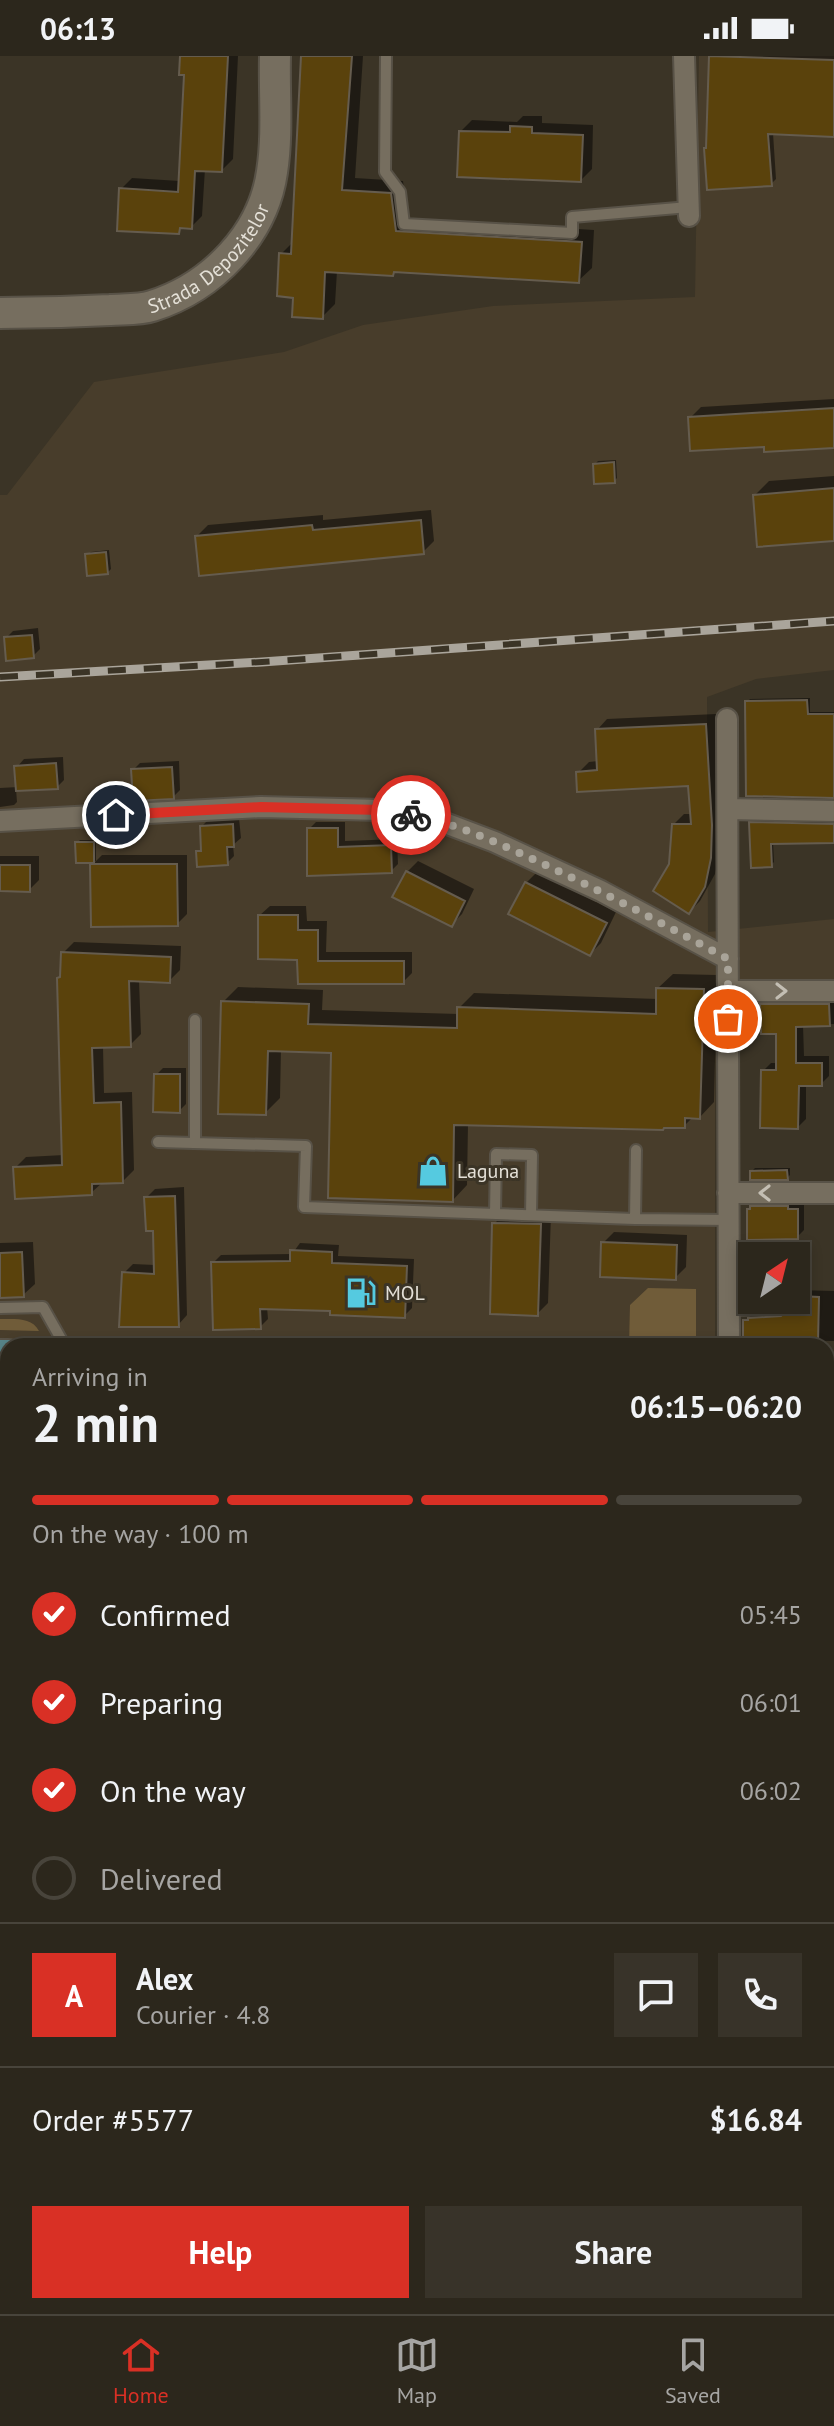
<!DOCTYPE html>
<html lang="en">
<head>
<meta charset="utf-8">
<style>
  :root { --surface:#2c271c; --page:#383329; --text:#f1f3f6; --muted:#a6a5a3; --line:#48443b; --accent:#d93025 }
  body { margin:0; font-family:"PT Sans",sans-serif; background:var(--page); color:var(--text); height:100vh; display:flex; flex-direction:column; font-size:30px; white-space:nowrap }
  * { box-sizing:border-box; margin:0 }
  p { font-size:26px; color:var(--muted) }
  .icon { flex:none; width:44px; height:44px; fill:none; stroke:currentColor; stroke-width:2; stroke-linecap:round; stroke-linejoin:round }
  .map { position:relative; flex:1; overflow:hidden }
  .details { position:absolute; left:0px; top:1282px; width:834px; height:976px; display:flex; flex-direction:column; background:var(--surface); border-radius:24px 24px 0 0; box-shadow:0 4px 12px #0003,0 0 0 2px var(--line) }
  .details>* { flex:none }
  .needle { width:52px; rotate:35deg }
  .fabs { position:absolute; left:738px; top:1186px; display:grid; gap:16px }
  .fabs a { display:grid; place-items:center; width:72px; height:72px; border-radius:0px; background:var(--surface); box-shadow:0 4px 12px #0003,0 0 0 2px var(--line); font-size:40px }
  .pin { position:absolute; display:grid; place-items:center; width:68px; height:68px; color:#fff; margin:-34px; border:4px solid #fff; border-radius:50%; box-shadow:0 2px 8px #0007 }
  .courier { position:absolute; display:grid; place-items:center; width:80px; height:80px; margin:-40px; border:6px solid #d93025; border-radius:50%; background:#fff; color:#222; box-shadow:0 2px 10px #0007 }
  .summary em { font-style:normal; font-weight:700 }
  .summary div { display:flex; flex-direction:column-reverse }
  .summary { display:flex; align-items:center; justify-content:space-between; height:136px; padding:0 32px }
  h1 { font-size:52px; font-weight:700; line-height:60px }
  .bar { display:grid; grid-template-columns:repeat(4,1fr); gap:12px 8px; align-content:center; height:96px; padding:0 32px }
  .bar i { height:10px; border-radius:6px; background:var(--line) }
  .bar .current { background:var(--accent) }
  .bar p { grid-column:span 4 }
  .line { display:flex; align-items:center; gap:20px; padding:0 32px; border-top:2px solid var(--line) }
  .line div { flex:1 }
  .round { display:grid; place-items:center; flex:none; width:84px; height:84px; border-radius:0px; background:var(--page) }
  ol { padding:0 32px; list-style:none }
  li { display:flex; align-items:center; gap:24px; height:88px }
  li p { margin-inline-start:auto }
  li .icon { padding:8px; border-radius:50%; background:var(--accent); color:#fff; stroke-width:4 }
  li:last-child { color:var(--muted) }
  li i { width:44px; height:44px; border:4px solid var(--line); border-radius:50% }
  .button { display:flex; gap:16px; margin-top:auto; padding:16px 32px }
  .button a { flex:1; height:92px; border-radius:0px; background:var(--accent); color:#fff; font-size:32px; font-weight:700; line-height:92px; text-align:center }
  .button a+a { background:var(--page); color:var(--text) }
  .status { display:flex; justify-content:space-between; align-items:center; height:56px; padding:0 40px; background:var(--surface); direction:ltr }
  .status svg { height:22px; fill:currentColor }
  .menu { display:flex; justify-content:space-around; align-items:center; height:112px; border-top:2px solid var(--line); background:var(--surface); font-size:22px; color:var(--muted) }
  .menu a { display:grid; justify-items:center; gap:4px }
  .menu .current { color:var(--accent) }
  .map>svg:first-child { display:block }
</style>
</head>
<body>
<div class="status"><b>06:13</b><svg viewBox="0 0 49 12"><path d="M0 12V9h3v3zM5 12V6h3v6zM10 12V3h3v9zM15 12V0h3v12zM26 1h20v11H26zM47 4h2v5h-2z"/></svg></div>
<div class="map">
<svg width="834" height="2258" viewBox="0 0 834 2258">
  <rect width="100%" height="100%" fill="#3b3426"/>
  <!-- built -->
  <path fill="#483d2b" d="M699,0H834V614L756,623L707,641L708,876L834,863V927H715V1290H8V2250H826V2179H834V2258H0V439H7L94,326L284,296L363,269L493,250L695,241Z"/>
  <!-- green -->
  <path fill="#705c39" d="M648,1232L696,1233V1290H629L630,1249Z
    M0,1263C15,1263 32,1261 39,1275L0,1274Z"/>
  <!-- shadow -->
  <path fill="#0007" d="M182,0H238L233,103L222,114L205,113L202,160L191,171L184,170L178,176L121,133L132,122L180,125L187,17Z
    M302,0H363L355,122L403,125L408,162L594,174L592,212L578,225L396,215L393,218L337,215L335,248L322,261L295,240L281,198L293,186Z
    M711,0H834V79L773,77L776,123L771,128Z
    M523,60H542V67L593,69L592,113L581,124L461,75L472,64L517,66Z
    M834,343V390L766,389L690,362L701,351Z
    M616,404L617,422L614,425L595,408L598,405Z
    M834,420V483L755,439L769,425Z
    M431,454L434,485L423,496L197,480L208,469L323,459V464Z
    M109,494L111,513L108,516L88,499L91,496Z
    M38,572L40,593L33,600L6,582L13,575Z
    M810,642V656H834V741L747,646L750,643Z
    M716,658L722,757L721,790L715,818L700,845L689,856L667,818L672,797L674,768L684,758H692L690,728L578,717L589,706L598,705L597,674L607,663Z
    M63,701L64,724L57,731L16,733L17,746L14,749L0,751V732L18,731L17,711L24,703Z
    M179,705L180,734L173,741L133,714L140,707Z
    M239,762L241,782L233,789L234,800L227,807L198,796L203,791L202,770L209,763Z
    M754,764L834,765V785L773,786L774,806L771,809L751,767Z
    M316,766H345V785L397,783L398,808L391,815L309,818V773Z
    M80,784H96V805H78L77,787Z
    M102,799H187V858L177,868L92,809Z
    M0,800H39V824L29,834H0Z
    M418,805L474,833L462,858L451,869L407,816Z
    M537,816L616,856L601,887L590,898L526,827Z
    M270,850H306L307,865H327L326,896H412V917L403,926L299,902L260,859Z
    M74,886L181,890L180,914L169,925L139,924L141,978L130,989L103,990L104,1037L132,1036L134,1114L123,1125L103,1126L91,1137L15,1112L26,1101L64,1099L59,922L62,919L63,897Z
    M673,918L717,919L714,1046L700,1061H693L684,1070L468,1068L467,1129L453,1144L333,995L281,993L280,1042L265,1057L223,946L238,931L323,934L322,954L459,958V952L474,937L658,943V932Z
    M770,941L834,942V968L803,969L804,1000H829V1020L821,1028H806V1063L798,1071L763,1015L771,1007H778V976L762,949Z
    M163,1012H186V1048L179,1055L156,1019Z
    M755,1112H790V1119L787,1122L752,1115Z
    M184,1131L187,1259L178,1269L124,1217L133,1208L155,1209V1173L146,1142L155,1133Z
    M759,1144L804,1147V1174L797,1181H777V1200H752V1204L750,1203L749,1154Z
    M505,1157L551,1158L548,1247L537,1258L494,1168Z
    M614,1176L687,1179L686,1211L675,1222L603,1187Z
    M33,1186L35,1228L23,1239L0,1240V1187Z
    M300,1187L339,1189L338,1200L414,1203L412,1252L405,1259L267,1251L268,1263L260,1271L213,1207L221,1199L292,1198Z
    M796,1234L834,1235V1285L745,1284V1265L752,1258L757,1255L788,1254L787,1244H796Z
    M8,1421V1459L0,1467V1422Z
    M826,1495L834,1496V1519H826Z
    M0,1525H8V1579L0,1580Z
    M8,1606V1652L0,1653V1607Z
    M826,1653L834,1654V1701H826Z
    M8,1701V1887L0,1888V1702Z
    M834,1812V1881H826V1815Z
    M826,1935H834V2083L826,2084Z
    M828,2203H834V2237H826V2206Z
    M8,2234V2250H275L276,2258H0V2235Z
    M319,2250H544V2258H312Z
    M577,2250H641V2258H569Z
    M689,2250H789V2258H684Z"/>
  <!-- building -->
  <path fill="#5a420c" stroke="#655c4e" stroke-width="2" d="M180,0H228L222,116L195,115L192,173L180,172L179,178L117,175L119,132L178,136L184,19H179Z
    M301,0H352L342,134L391,137L396,175L582,186L579,227L394,216L393,220L325,216L323,263L292,261L293,242L277,240L279,197L291,198Z
    M709,0L834,4V81L768,78L772,130L707,134L704,92H706Z
    M510,70L532,71V77L583,79L581,126L457,121L459,75L510,76Z
    M834,352V392L764,396V391L690,395L688,361Z
    M614,406L615,427L594,428L593,408Z
    M834,432V485L757,491L753,439Z
    M421,464L424,498L199,520L195,480L312,469L313,474Z
    M106,496L108,518L87,520L85,498Z
    M32,579L34,602L6,605L4,581Z
    M807,644L808,658H834V742L746,740L745,645Z
    M706,668L712,769L711,802L705,831L689,858L653,835L669,808L672,768H691L688,730L577,736L576,716L597,714L595,673Z
    M56,707L58,733L16,735L14,710Z
    M172,711L174,743L133,745L131,713Z
    M749,766L834,768V787L771,788L772,811L751,812Z
    M233,768L234,791H227L228,809L197,811L196,795H201L200,770Z
    M307,772H338V791L391,789L392,817L307,820Z
    M75,786H94V807H76Z
    M90,808H177L178,870L91,871Z
    M0,809H30V836L0,835Z
    M406,815L465,845L452,871L392,841Z
    M525,826L607,867L590,900L508,858Z
    M258,859H298V874H318V905H404V928H298L297,904L258,903Z
    M61,896L171,901L170,927L129,925L131,991L92,992L94,1047L121,1046L123,1127L92,1128V1139L15,1143L13,1111L62,1109L57,922L60,921Z
    M656,932L704,933L700,1063L685,1062V1072H664L663,1074L454,1069L453,1146L328,1142L331,997L268,995L266,1059L218,1058L221,945L309,948L308,968L457,972V951L656,958Z
    M760,948H829L830,970L796,971V1007H822V1030H799L798,1073L760,1072L761,1014H776V978H761Z
    M154,1018H180V1057L153,1056Z
    M787,1114L788,1124H750V1115Z
    M175,1140L179,1271H119L122,1216L154,1218L153,1175H146L144,1141Z
    M750,1150H788V1153H798V1183L747,1184V1153H750Z
    M492,1167L541,1168L538,1260L490,1258Z
    M601,1186L677,1189L676,1224L600,1221Z
    M290,1194L332,1196V1207L407,1210L405,1262L330,1259V1255L260,1253L261,1273L213,1274L211,1206L290,1205Z
    M22,1196L24,1241L0,1242V1197Z
    M799,1240L819,1241L818,1287L743,1286V1264H748V1262L781,1260L785,1256L786,1244H798Z"/>
  <g fill="none" stroke-linecap="round" stroke-linejoin="round">
    <!-- lane casing -->
    <g stroke="#585247" stroke-width="14">
      <path id="lane" d="M386,0L385,116L400,136L404,168L572,177V161L689,151
        M195,964V1087
        M158,1086L306,1090L304,1151L635,1163L729,1164
        M495,1158L496,1098L532,1099L531,1159
        M635,1163L636,1094
        M729,1213H752
        M728,1234L752,1233
        M0,1252L43,1251L65,1290
        M729,1254L778,1253V1244
        M0,1594L8,1593
        M0,1691H8
        M0,2191L8,2190
        M230,2250V2258"/>
    </g>
    <!-- street casing -->
    <g stroke="#585247" stroke-width="24">
      <path id="street" d="M684,0L689,160
        M727,663L729,1290
        M728,753L834,755
        M0,765L261,751L381,754L437,764L495,786L601,835L728,903
        M728,935H834
        M728,1137H834
        M826,1619H834
        M826,1901L834,1902"/>
    </g>
    <!-- secondary casing -->
    <g stroke="#585247" stroke-width="34">
      <g id="secondary">
        <path id="s1" d="M0,257C37,257 73,256 110,254C123,253 140,254 152,250C212,231 263,179 272,116C278,78 274,38 275,0"/>
      </g>
    </g>
    <!-- primary casing -->
    <g stroke="#585247" stroke-width="36">
      <path id="primary" d="M0,1300H8
        M826,1321H834
        M0,1328H8
        M826,1349H834"/>
    </g>
    <!-- lane -->
    <use href="#lane" stroke="#766e5f" stroke-width="10"/>
    <!-- street -->
    <use href="#street" stroke="#766e5f" stroke-width="20"/>
    <!-- secondary -->
    <use href="#secondary" stroke="#766e5f" stroke-width="30"/>
    <!-- primary -->
    <use href="#primary" stroke="#578488" stroke-width="32"/>
    <!-- rail casing -->
    <g stroke="#aaa59b" stroke-width="9">
      <path id="rail" d="M0,621L262,606L834,565"/>
    </g>
    <!-- rail -->
    <use href="#rail" stroke="#3b3426" stroke-width="6" stroke-dasharray="18" stroke-linecap="butt"/>
  </g>
  <!-- one-way arrows -->
  <defs><path id="oneway-chevron" d="M-2-3.5L2.5 0L-2 3.5" fill="none" stroke-width="1.6" stroke-linecap="round" stroke-linejoin="round" transform="scale(2)"/></defs>
  <g stroke="#c3beb3">
    <use href="#oneway-chevron" transform="translate(781 935)"/>
    <use href="#oneway-chevron" transform="translate(765 1137) rotate(-180)"/>
  </g>
  <g fill="none" stroke-linecap="round" stroke-linejoin="round">
    <!-- done -->
    <path stroke="#a9a499" stroke-width="8" stroke-dasharray="0 14.4" d="M411,759C455,767 496,786 537,805C602,835 665,869 728,903V963"/>
    <!-- route -->
    <path stroke="#d93025" stroke-width="10" d="M116,759L261,751L381,754L411,759"/>
  </g>
  <!-- icons -->
  <defs>
    <g id="shop-bare" transform="scale(2.4)"><path d="M-5-2.5h2.3a2.7 3.5 0 0 1 5.4 0H5L5.5 6h-11ZM-1.5-2.5h3a1.5 2.3 0 0 0-3 0Z" fill="#55cae0" stroke="#3b3426" stroke-width="2.5" paint-order="stroke"/></g>
    <g id="fuel-bare" transform="scale(2.4)"><path d="M-5.5-6h7V0h2V4h1.3V-2.5L3-4.5l.8-.8L6-3V5H2.5V1h-1V6h-7ZM-4.2-4.7v3.2H.2V-4.7Z" fill="#55cae0" stroke="#3b3426" stroke-width="2.5" paint-order="stroke"/></g>
  </defs>
  <g fill-rule="evenodd">
    <use href="#shop-bare" x="433" y="1115"/>
    <use href="#fuel-bare" x="361" y="1237"/>
  </g>
  <g text-anchor="middle" dominant-baseline="central" stroke-width="6" stroke-linejoin="round" paint-order="stroke">
    <!-- street labels -->
    <g font-size="20" fill="#e4e0d7" stroke="#3b3426">
      <text stroke="none"><textPath href="#s1" startOffset="228">Strada Depozitelor</textPath></text>
    </g>
    <!-- poi labels -->
    <g font-size="20" fill="#e4e0d7" stroke="#3b3426" text-anchor="start">
      <text x="457" y="1115">Laguna</text>
      <text x="385" y="1237">MOL</text>
    </g>
  </g>
</svg>
<div class="fabs">
<a><svg class="needle" viewBox="-14 -14 28 28"><path d="M0-13l5 13h-10z" fill="#e53935"/><path d="M0 13l5-13h-10z" fill="#a6a5a3"/></svg></a>
</div>
<div class="pin" style="left:728px;top:963px;background:#ea580c"><svg class="icon" aria-label="bag" viewBox="0 0 24 24"><path d="M5 8h14l-1 12H6zM9 8a3 3 0 0 1 6 0"/></svg></div>
<div class="pin" style="left:116px;top:759px;background:#1f2937"><svg class="icon" aria-label="home" viewBox="0 0 24 24"><path d="M3 11l9-7 9 7M6 9v11h12V9"/></svg></div>
<div class="courier" style="left:411px;top:759px"><svg class="icon" aria-label="bike" viewBox="0 0 24 24"><circle cx="6" cy="16" r="4"/><circle cx="18" cy="16" r="4"/><path d="M6 16l4-8h5l3 8M10 8l3 8H6M13 5h3"/></svg></div>
<section class="details">
<div class="summary"><div><h1>2 min</h1><p>Arriving in</p></div><em>06:15–06:20</em></div>
<div class="bar"><i class="current"></i><i class="current"></i><i class="current"></i><i></i><p>On the way · 100 m</p></div>
<ol>
<li><svg class="icon" aria-label="check" viewBox="0 0 24 24"><path d="M5 12l5 5 9-10"/></svg>Confirmed<p>05:45</p></li>
<li><svg class="icon" aria-label="check" viewBox="0 0 24 24"><path d="M5 12l5 5 9-10"/></svg>Preparing<p>06:01</p></li>
<li><svg class="icon" aria-label="check" viewBox="0 0 24 24"><path d="M5 12l5 5 9-10"/></svg>On the way<p>06:02</p></li>
<li><i></i>Delivered</li>
</ol>
<div class="line" style="height:144px"><b class="round" style="background:var(--accent);color:#fff">A</b><div><b>Alex</b><p>Courier · 4.8</p></div><a class="round"><svg class="icon" aria-label="chat" viewBox="0 0 24 24"><path d="M4 5h16v11H9l-5 4z"/></svg></a><a class="round"><svg class="icon" aria-label="phone" viewBox="0 0 24 24"><path d="M5 4h4l2 5-3 2q2 4 5 5l2-3 5 2v4C11 20 4 13 5 4z"/></svg></a></div>
<div class="line" style="height:104px"><div>Order #5577</div><b>$16.84</b></div>
<div class="button"><a>Help</a><a>Share</a></div>
</section>
</div>
<nav class="menu">
<a class="current"><svg class="icon" aria-label="home" viewBox="0 0 24 24"><path d="M3 11l9-7 9 7M6 9v11h12V9"/></svg>Home</a>
<a><svg class="icon" aria-label="map" viewBox="0 0 24 24"><path d="M3 6l6-2 6 2 6-2v14l-6 2-6-2-6 2zM9 4v14M15 6v14"/></svg>Map</a>
<a><svg class="icon" aria-label="saved" viewBox="0 0 24 24"><path d="M7 4h10v16l-5-4-5 4z"/></svg>Saved</a>
</nav>
</body>
</html>
